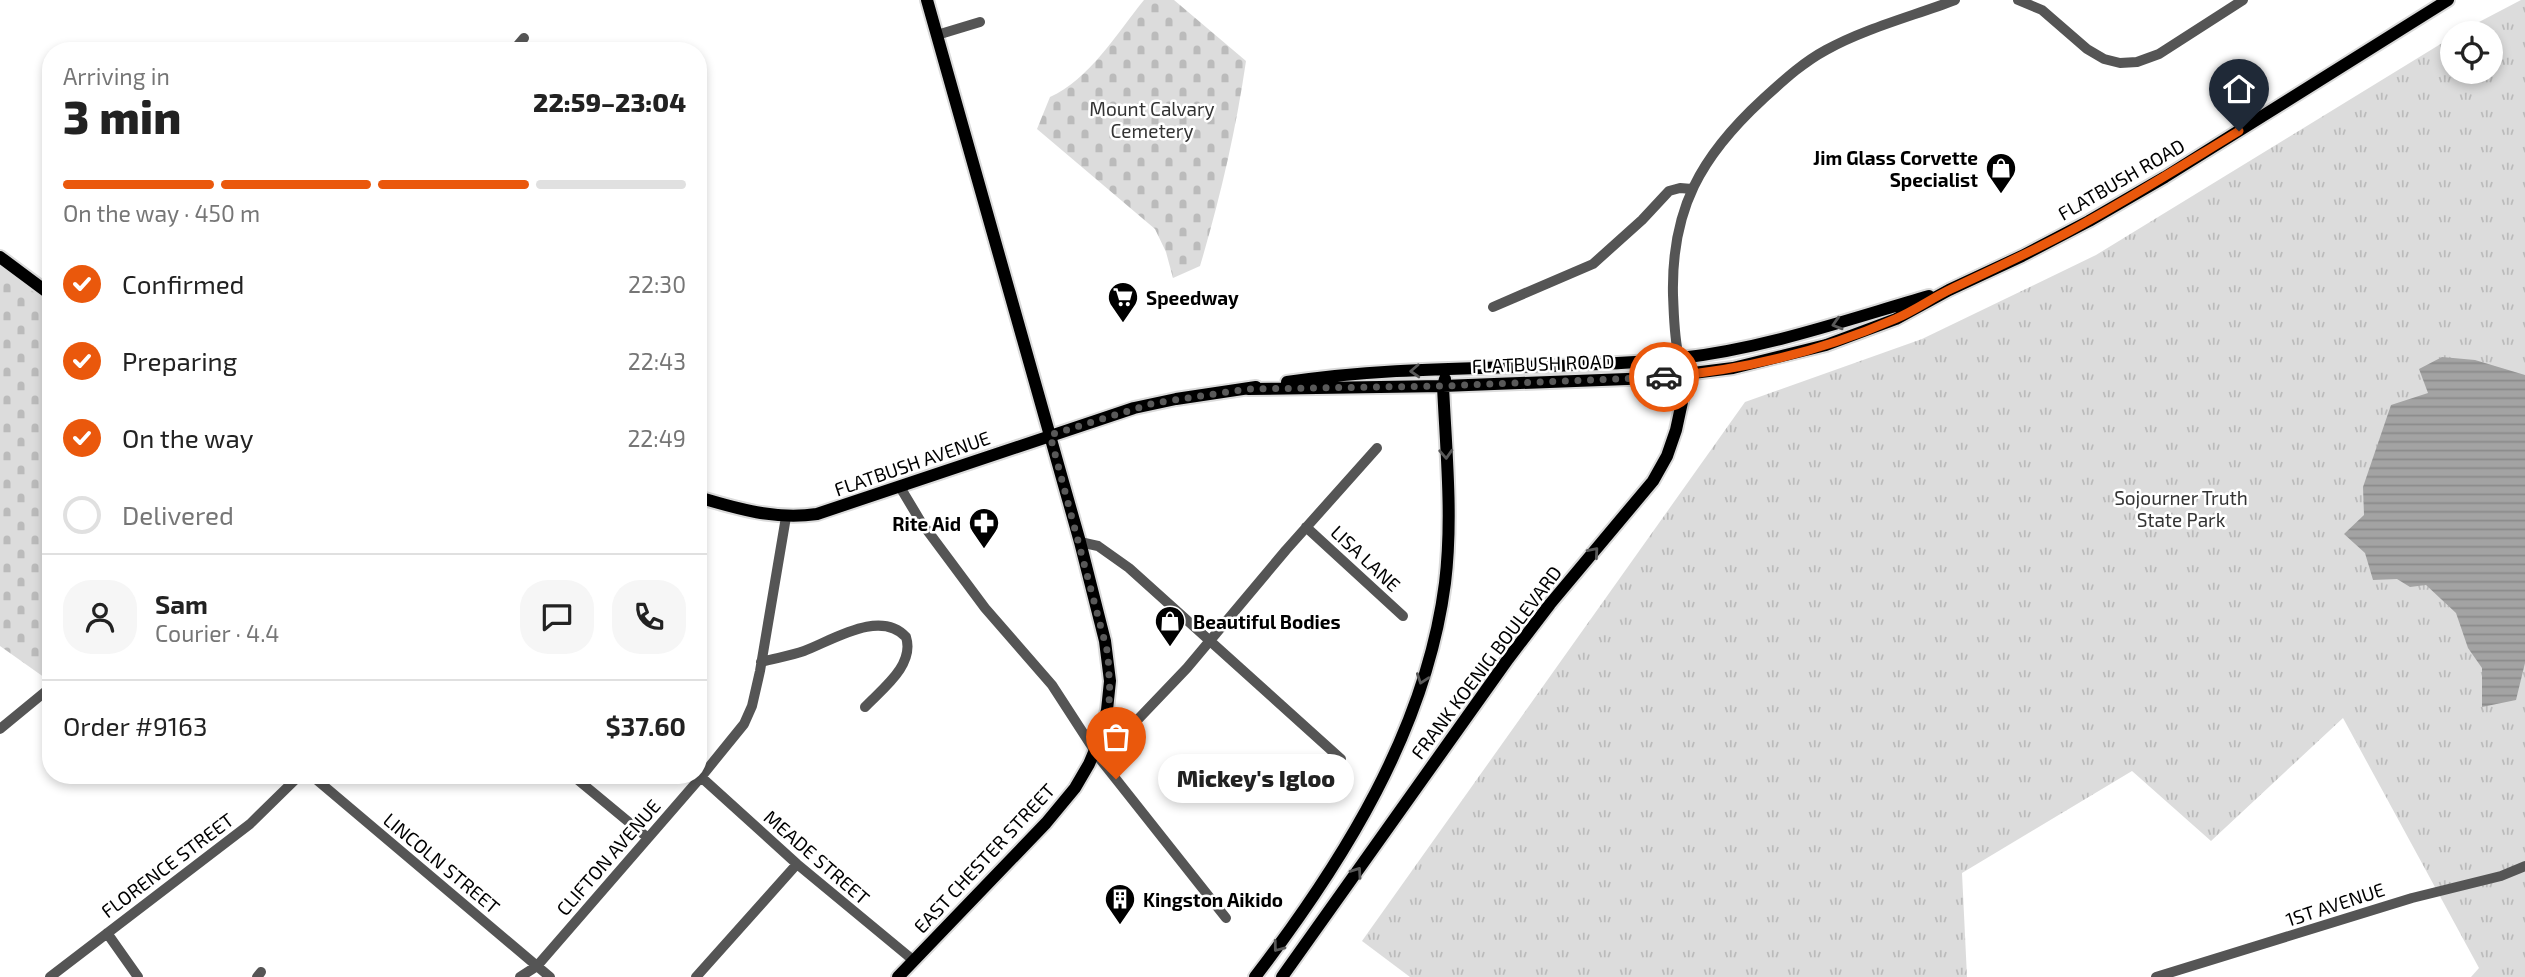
<!DOCTYPE html>
<html lang="en">
<head>
<meta charset="utf-8">
<style>
  :root { --surface:#fff; --page:#f6f6f6; --text:#222; --muted:#767676; --line:#e0e0e0; --accent:#ea580c }
  body { margin:0; font-family:"Exo 2",sans-serif; background:var(--page); color:var(--text); height:100vh; display:flex; flex-direction:column; font-size:26px; white-space:nowrap }
  * { box-sizing:border-box; margin:0 }
  p { font-size:23px; color:var(--muted) }
  .icon { flex:none; width:38px; height:38px; fill:none; stroke:currentColor; stroke-width:2; stroke-linecap:round; stroke-linejoin:round }
  .map { position:relative; flex:1; overflow:hidden }
  .sheet { position:absolute; left:42px; top:42px; width:665px; height:742px; display:flex; flex-direction:column; background:var(--surface); border-radius:28px; box-shadow:0 4px 10px #0003 }
  .sheet>* { flex:none }
  .tools { position:absolute; left:2440px; top:21px; display:grid; gap:14px }
  .tools a { display:grid; place-items:center; width:63px; height:63px; border-radius:50%; background:var(--surface); box-shadow:0 4px 10px #0003; font-size:35px }
  .pin { position:absolute; display:grid; place-items:center; width:60px; height:60px; color:#fff; margin:-72px -30px; border-radius:50% 50% 50% 0; rotate:-45deg; box-shadow:0 0 7px #0007 }
  .pin .icon { rotate:45deg }
  .courier { position:absolute; display:grid; place-items:center; width:70px; height:70px; margin:-35px; border:5px solid #ea580c; border-radius:50%; background:#fff; color:#222; box-shadow:0 2px 9px #0007 }
  .bubble { position:absolute; height:49px; border-radius:24px; background:var(--surface); box-shadow:0 4px 10px #0003; font-size:23px; font-weight:800; line-height:49px; text-align:center }
  .headline em { font-style:normal; font-weight:800 }
  .headline div { display:flex; flex-direction:column-reverse }
  .headline { display:flex; align-items:center; justify-content:space-between; height:119px; padding:0 21px }
  h1 { font-size:46px; font-weight:800; line-height:52px }
  .bar { display:grid; grid-template-columns:repeat(4,1fr); gap:10px 7px; align-content:center; height:84px; padding:0 21px }
  .bar i { height:9px; border-radius:5px; background:var(--line) }
  .bar .active { background:var(--accent) }
  .bar p { grid-column:span 4 }
  .line { display:flex; align-items:center; gap:18px; padding:0 21px; border-top:2px solid var(--line) }
  .line div { flex:1 }
  .round { display:grid; place-items:center; flex:none; width:74px; height:74px; border-radius:28px; background:var(--page) }
  ol { padding:0 21px; list-style:none }
  li { display:flex; align-items:center; gap:21px; height:77px }
  li p { margin-inline-start:auto }
  li .icon { padding:7px; border-radius:50%; background:var(--accent); color:#fff; stroke-width:4 }
  li:last-child { color:var(--muted) }
  li i { width:38px; height:38px; border:4px solid var(--line); border-radius:50% }
  .map>svg:first-child { display:block }
</style>
</head>
<body>
<div class="map">
<svg width="2525" height="977" viewBox="0 0 2525 977">
  <defs>
    <pattern id="cemetery-stones" width="16" height="16" patternUnits="userSpaceOnUse" patternTransform="scale(1.75)"><rect width="16" height="16" fill="#dcdcdc"/><path d="M2 7V4a2 2 0 0 1 4 0v3zM10 15v-3a2 2 0 0 1 4 0v3z" fill="#bbb"/></pattern>
    <pattern id="park-tufts" width="24" height="20" patternUnits="userSpaceOnUse" patternTransform="scale(1.75)"><rect width="24" height="20" fill="#dcdcdc"/><path d="M3 7l-1-3M5 7V3M7 7l1-3M15 17l-1-3M17 17v-4M19 17l1-3" fill="none" stroke="#bbb"/></pattern>
    <pattern id="water-rules" width="6" height="5" patternUnits="userSpaceOnUse" patternTransform="scale(1.75)"><rect width="6" height="5" fill="#a3a3a3"/><path d="M0 2.5h6" fill="none" stroke="#8b8b8b"/></pattern>
  </defs>
  <rect width="100%" height="100%" fill="#fff"/>
  <!-- cemetery -->
  <path fill="url(#cemetery-stones)" d="M1144,0H1174L1246,61C1236,130 1220,199 1200,266L1173,278L1166,252L1155,229L1037,129L1050,97C1089,80 1117,33 1144,0Z
    M0,266L51,305V677L48,680L0,646Z"/>
  <!-- park -->
  <path fill="url(#park-tufts)" d="M2521,0H2525V977H2471L2479,968L2343,718L2211,841L2132,771L1962,873L1967,977H1410L1362,941L1745,402L1922,339L2096,255L2452,37V72H2490V33H2458Z"/>
  <!-- water -->
  <path fill="url(#water-rules)" d="M2442,357L2475,360L2525,375V663L2516,700L2482,707V668L2468,648L2456,613L2426,585L2410,587L2397,579L2373,580L2365,553L2344,534L2364,515L2363,487L2391,405L2428,393L2419,369Z"/>
  <g fill="none" stroke-linecap="round" stroke-linejoin="round">
    <!-- major casing -->
    <g stroke="#dbdbdb" stroke-width="16">
      <path id="major" d="M0,257L51,295
        M1287,382C1417,362 1550,372 1681,358C1767,348 1846,320 1929,296
        M1248,389L1443,386L1653,378L1733,368L1826,345L1896,319L1949,290L2022,256L2089,221L2165,177L2448,0
        M698,497C738,509 775,520 817,514L1134,408L1176,399L1256,387
        M898,977L1046,823L1075,788L1089,764L1100,738L1107,710L1110,681L1105,641L1080,542L927,0
        M1255,977C1343,862 1426,730 1445,583C1453,518 1446,451 1443,386L1445,379
        M1282,977L1508,659L1550,604L1653,481L1667,456L1676,430L1682,402L1681,369"/>
    </g>
    <!-- minor -->
    <path stroke="#555" stroke-width="10" d="M2018,0L2042,10L2087,49L2104,59L2120,63L2137,62L2159,54L2243,0
      M937,35L980,22
      M513,51L524,38
      M1493,307L1593,264L1642,220L1669,191L1680,188L1692,189
      M1679,358C1674,337 1674,316 1673,295C1671,209 1701,156 1763,99C1783,81 1802,63 1826,50C1866,28 1913,16 1955,0
      M900,487L921,522L985,608L1052,685L1100,759L1226,918
      M1306,527L1403,616
      M1080,542L1098,546L1129,568L1341,759
      M761,662C775,658 790,656 804,651C833,640 880,609 906,637C915,665 882,689 865,707
      M0,729L51,687
      M1100,759L1187,668L1286,550L1377,448
      M311,775L550,977
      M572,775L648,838
      M701,777L797,864L913,960
      M107,933L138,977
      M50,977L250,824L300,775
      M257,977L261,972
      M520,977L537,966L701,777L744,724L752,706L760,671L786,517
      M696,977L797,864
      M2156,977L2412,898L2501,876L2525,866"/>
    <!-- major -->
    <use href="#major" stroke="#000" stroke-width="12"/>
  </g>
  <!-- one-way arrows -->
  <defs><path id="oneway-chevron" d="M-2-3.5L2.5 0L-2 3.5" fill="none" stroke-width="1.6" stroke-linecap="round" stroke-linejoin="round" transform="scale(1.75)"/></defs>
  <g stroke="#595959">
    <use href="#oneway-chevron" transform="translate(1837 324) rotate(163)"/>
    <use href="#oneway-chevron" transform="translate(1415 371) rotate(177)"/>
    <use href="#oneway-chevron" transform="translate(1446 454) rotate(87)"/>
    <use href="#oneway-chevron" transform="translate(1594 552) rotate(-49)"/>
    <use href="#oneway-chevron" transform="translate(1422 679) rotate(109)"/>
    <use href="#oneway-chevron" transform="translate(1357 872) rotate(-55)"/>
    <use href="#oneway-chevron" transform="translate(1278 947) rotate(127)"/>
  </g>
  <g fill="none" stroke-linecap="round" stroke-linejoin="round">
    <!-- done -->
    <path stroke="#595959" stroke-width="7" stroke-dasharray="0 12.6" d="M1116,779L1095,751L1104,724L1110,696L1108,654L1050,435L1154,403L1248,389L1443,386L1664,377"/>
    <!-- route -->
    <path stroke="#ea580c" stroke-width="9" d="M1664,377C1744,370 1822,351 1895,319C1914,311 1932,298 1951,289C1991,270 2031,252 2070,231C2128,200 2183,165 2239,131"/>
  </g>
  <!-- icons -->
  <defs>
    <g id="shop-pin" transform="scale(1.575)"><path d="M0 17L-7.5 6A9.5 9.5 0 1 1 7.5 6Z" fill="#000" stroke="#fff"/><path d="M-5-2.5h2.3a2.7 3.5 0 0 1 5.4 0H5L5.5 6h-11ZM-1.5-2.5h3a1.5 2.3 0 0 0-3 0Z" fill="#fff"/></g>
    <g id="supermarket-pin" transform="scale(1.575)"><path d="M0 17L-7.5 6A9.5 9.5 0 1 1 7.5 6Z" fill="#000" stroke="#fff"/><path d="M-6-5.5h2.5l.6 2H6L4.5 2H-2.5L-4.4-4H-6ZM-1.5 3.2a1.3 1.3 0 1 0 .1 0ZM3 3.2a1.3 1.3 0 1 0 .1 0Z" fill="#fff"/></g>
    <g id="pharmacy-pin" transform="scale(1.575)"><path d="M0 17L-7.5 6A9.5 9.5 0 1 1 7.5 6Z" fill="#000" stroke="#fff"/><path d="M-2-6h4v4h4v4h-4v4h-4v-4h-4v-4h4Z" fill="#fff"/></g>
    <g id="building-pin" transform="scale(1.575)"><path d="M0 17L-7.5 6A9.5 9.5 0 1 1 7.5 6Z" fill="#000" stroke="#fff"/><path d="M-4-6H4V6H1V3H-1V6H-4ZM-2.5-4.3h1.7v1.8h-1.7ZM.8-4.3h1.7v1.8H.8ZM-2.5-1h1.7V.8h-1.7ZM.8-1h1.7V.8H.8Z" fill="#fff"/></g>
  </defs>
  <g fill-rule="evenodd">
    <use href="#shop-pin" x="2001" y="168"/>
    <use href="#supermarket-pin" x="1123" y="297"/>
    <use href="#pharmacy-pin" x="984" y="523"/>
    <use href="#shop-pin" x="1170" y="621"/>
    <use href="#building-pin" x="1120" y="899"/>
  </g>
  <g text-anchor="middle" dominant-baseline="central" stroke-width="5" stroke-linejoin="round" paint-order="stroke">
    <!-- park labels -->
    <g font-size="19" fill="#333" stroke="#fff">
      <text x="1152" y="108">Mount Calvary<tspan x="1152" dy="22">Cemetery</tspan></text>
      <text x="2181" y="497">Sojourner Truth<tspan x="2181" dy="22">State Park</tspan></text>
    </g>
    <!-- poi labels -->
    <g font-size="19" font-weight="bold" fill="#000" stroke="#fff" text-anchor="start">
      <text x="1978" y="157" text-anchor="end">Jim Glass Corvette<tspan x="1978" dy="22">Specialist</tspan></text>
      <text x="1146" y="297">Speedway</text>
      <text x="961" y="523" text-anchor="end">Rite Aid</text>
      <text x="1193" y="621">Beautiful Bodies</text>
      <text x="1143" y="899">Kingston Aikido</text>
    </g>
    <!-- street labels -->
    <g font-size="19" fill="#000" stroke="#fff">
      <text transform="translate(2121 179) rotate(-30)">FLATBUSH ROAD</text>
      <text transform="translate(1543 363) rotate(-2)">FLATBUSH ROAD</text>
      <text transform="translate(912 463) rotate(-19)">FLATBUSH AVENUE</text>
      <text transform="translate(1366 558) rotate(43)">LISA LANE</text>
      <text transform="translate(1486 662) rotate(-53)">FRANK KOENIG BOULEVARD</text>
      <text transform="translate(608 857) rotate(-49)">CLIFTON AVENUE</text>
      <text transform="translate(817 857) rotate(41)">MEADE STREET</text>
      <text transform="translate(984 858) rotate(-47)">EAST CHESTER STREET</text>
      <text transform="translate(442 863) rotate(40)">LINCOLN STREET</text>
      <text transform="translate(167 865) rotate(-37)">FLORENCE STREET</text>
      <text transform="translate(2335 904) rotate(-18)">1ST AVENUE</text>
    </g>
  </g>
</svg>
<div class="tools">
<a><svg class="icon" aria-label="locate" viewBox="0 0 24 24"><circle cx="12" cy="12" r="6"/><path d="M12 2v4M12 18v4M2 12h4M18 12h4"/></svg></a>
</div>
<div class="pin" style="left:1116px;top:779px;background:#ea580c"><svg class="icon" aria-label="bag" viewBox="0 0 24 24"><path d="M5 8h14l-1 12H6zM9 8a3 3 0 0 1 6 0"/></svg></div>
<div class="pin" style="left:2239px;top:131px;background:#1f2937"><svg class="icon" aria-label="home" viewBox="0 0 24 24"><path d="M3 11l9-7 9 7M6 9v11h12V9"/></svg></div>
<div class="courier" style="left:1664px;top:377px"><svg class="icon" aria-label="car" viewBox="0 0 24 24"><path d="M5 17H2v-5l4-1 3-4h7l3 4 3 1v5h-3M9 17h6M6 11h13"/><circle cx="7" cy="17" r="2"/><circle cx="17" cy="17" r="2"/></svg></div>
<div class="bubble" style="left:1158px;top:754px;width:196px">Mickey's Igloo</div>
<section class="sheet">
<div class="headline"><div><h1>3 min</h1><p>Arriving in</p></div><em>22:59–23:04</em></div>
<div class="bar"><i class="active"></i><i class="active"></i><i class="active"></i><i></i><p>On the way · 450 m</p></div>
<ol>
<li><svg class="icon" aria-label="check" viewBox="0 0 24 24"><path d="M5 12l5 5 9-10"/></svg>Confirmed<p>22:30</p></li>
<li><svg class="icon" aria-label="check" viewBox="0 0 24 24"><path d="M5 12l5 5 9-10"/></svg>Preparing<p>22:43</p></li>
<li><svg class="icon" aria-label="check" viewBox="0 0 24 24"><path d="M5 12l5 5 9-10"/></svg>On the way<p>22:49</p></li>
<li><i></i>Delivered</li>
</ol>
<div class="line" style="height:126px"><a class="round"><svg class="icon" aria-label="person" viewBox="0 0 24 24"><circle cx="12" cy="8" r="4"/><path d="M4 21q1-7 8-7t8 7"/></svg></a><div><b>Sam</b><p>Courier · 4.4</p></div><a class="round"><svg class="icon" aria-label="chat" viewBox="0 0 24 24"><path d="M4 5h16v11H9l-5 4z"/></svg></a><a class="round"><svg class="icon" aria-label="phone" viewBox="0 0 24 24"><path d="M5 4h4l2 5-3 2q2 4 5 5l2-3 5 2v4C11 20 4 13 5 4z"/></svg></a></div>
<div class="line" style="height:91px"><div>Order #9163</div><b>$37.60</b></div>
</section>
</div>
</body>
</html>
